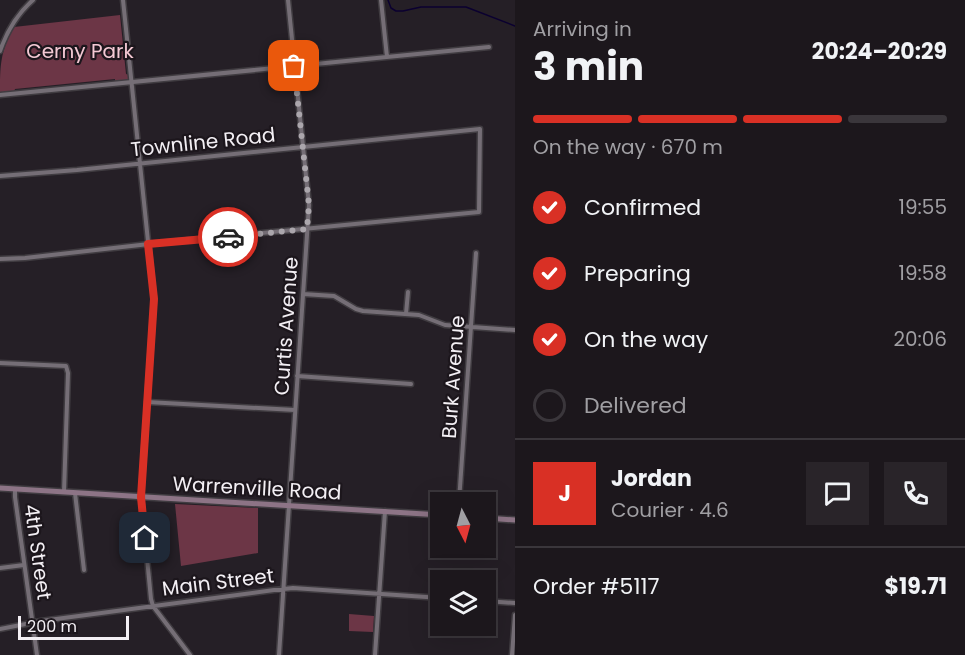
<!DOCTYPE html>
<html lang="en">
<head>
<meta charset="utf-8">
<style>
  :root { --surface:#1c171c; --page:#292429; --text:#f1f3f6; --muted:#a09fa3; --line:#3a363b; --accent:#d93025 }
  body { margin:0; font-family:Poppins,sans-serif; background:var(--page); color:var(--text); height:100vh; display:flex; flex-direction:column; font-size:22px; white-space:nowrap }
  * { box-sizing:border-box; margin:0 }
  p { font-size:20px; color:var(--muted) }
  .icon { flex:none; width:33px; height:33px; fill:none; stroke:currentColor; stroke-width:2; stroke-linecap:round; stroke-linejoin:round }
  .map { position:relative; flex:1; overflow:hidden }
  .panel { display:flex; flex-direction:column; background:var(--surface); width:450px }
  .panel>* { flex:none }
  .needle { width:39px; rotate:174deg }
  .tools { position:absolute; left:430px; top:492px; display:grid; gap:12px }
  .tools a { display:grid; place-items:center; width:66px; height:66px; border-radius:0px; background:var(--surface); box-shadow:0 6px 24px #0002,0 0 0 2px var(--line); font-size:30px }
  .scale { position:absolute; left:18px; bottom:15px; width:111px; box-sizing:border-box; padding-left:6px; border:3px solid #f3eff4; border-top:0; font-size:16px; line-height:21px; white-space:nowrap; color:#f3eff4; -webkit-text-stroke:4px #1c161c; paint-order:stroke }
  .pin { position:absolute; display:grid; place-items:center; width:51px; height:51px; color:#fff; margin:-26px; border-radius:12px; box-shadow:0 3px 9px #0006 }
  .courier { position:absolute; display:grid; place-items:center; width:60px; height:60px; margin:-30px; border:4px solid #d93025; border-radius:50%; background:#fff; color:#222; box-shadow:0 2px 8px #0007 }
  .summary em { font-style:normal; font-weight:700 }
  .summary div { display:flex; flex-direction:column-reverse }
  .summary { display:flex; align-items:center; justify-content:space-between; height:102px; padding:0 18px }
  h1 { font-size:39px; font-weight:700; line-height:45px }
  .bar { display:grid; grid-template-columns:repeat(4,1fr); gap:9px 6px; align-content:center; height:72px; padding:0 18px }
  .bar i { height:8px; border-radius:4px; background:var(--line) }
  .bar .selected { background:var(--accent) }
  .bar p { grid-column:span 4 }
  .line { display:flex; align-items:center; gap:15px; padding:0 18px; border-top:2px solid var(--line) }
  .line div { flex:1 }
  .round { display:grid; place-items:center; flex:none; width:63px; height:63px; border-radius:0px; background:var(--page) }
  ol { padding:0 18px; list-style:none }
  li { display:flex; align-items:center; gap:18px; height:66px }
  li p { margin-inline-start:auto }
  li .icon { padding:6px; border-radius:50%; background:var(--accent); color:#fff; stroke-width:4 }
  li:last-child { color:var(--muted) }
  li i { width:33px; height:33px; border:3px solid var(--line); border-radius:50% }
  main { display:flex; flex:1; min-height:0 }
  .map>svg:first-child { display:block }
</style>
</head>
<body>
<main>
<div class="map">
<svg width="515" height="655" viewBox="0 0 515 655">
  <rect width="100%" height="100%" fill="#251f26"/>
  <!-- green -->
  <path fill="#6c3646" d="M120,15L126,74L129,75L128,80L115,82V79L15,89L14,92L0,94C0,66 0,52 14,27Z
    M175,504L258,508V553L181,566Z
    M349,614L374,616L373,632L349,631Z"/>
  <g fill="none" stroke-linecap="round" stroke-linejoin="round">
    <!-- stream -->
    <path stroke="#0b0030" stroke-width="1.5" d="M388,0L391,8L396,11H403L421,7H466L515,26"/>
    <!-- minor casing -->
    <g stroke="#403c41" stroke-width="7">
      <path id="minor" d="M123,0L154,299L141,497L151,599L153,606L190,655
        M381,0L387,57
        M0,51C7,31 17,14 33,0
        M0,95L489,47
        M0,176L77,170L480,129L479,212L149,244L25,258L0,259
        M303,294L334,296L356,309L363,311L419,315L445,325L515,330
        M406,314L408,292
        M0,363L66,366L68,373L64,492
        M297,376L411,384
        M147,402L295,410
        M15,489V497L37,655
        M75,493L84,570
        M459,502L476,253
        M0,568L24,565
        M486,601L515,603
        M0,629L41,621L274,590L293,588L441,598
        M279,655L309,205L288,0
        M375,655L385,511
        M512,655L515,615"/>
    </g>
    <!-- secondary casing -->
    <g stroke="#403c41" stroke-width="8">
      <path id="secondary" d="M0,488L441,515
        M486,518L515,520"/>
    </g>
    <!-- minor -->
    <use href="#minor" stroke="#756e76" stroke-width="4"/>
    <!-- secondary -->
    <use href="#secondary" stroke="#8d7486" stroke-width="5"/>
  </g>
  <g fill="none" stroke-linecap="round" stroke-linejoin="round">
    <!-- done -->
    <path stroke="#aba6ac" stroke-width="6" stroke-dasharray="0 10.8" d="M228,237L307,229L309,205L294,66"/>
    <!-- route -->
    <path stroke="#d93025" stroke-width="8" d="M145,538L141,497L154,299L148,244L228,237"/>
  </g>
  <g text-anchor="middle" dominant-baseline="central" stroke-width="4.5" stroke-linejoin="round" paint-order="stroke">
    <!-- park labels -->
    <g font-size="20" fill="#f4c9d4" stroke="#1c161c">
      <text x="80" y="51">Cerny Park</text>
    </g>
    <!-- street labels -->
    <g font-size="20" fill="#f3eff4" stroke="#1c161c">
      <text transform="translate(203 142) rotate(-6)">Townline Road</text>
      <text transform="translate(286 326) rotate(-86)">Curtis Avenue</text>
      <text transform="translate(453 377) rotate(-86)">Burk Avenue</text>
      <text transform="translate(257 488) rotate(3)">Warrenville Road</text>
      <text transform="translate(38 552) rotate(82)">4th Street</text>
      <text transform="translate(218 582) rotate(-7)">Main Street</text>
    </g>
  </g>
</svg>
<div class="tools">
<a><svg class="needle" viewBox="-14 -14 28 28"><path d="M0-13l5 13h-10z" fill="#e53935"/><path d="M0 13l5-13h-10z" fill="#a09fa3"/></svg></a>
<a><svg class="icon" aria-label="layers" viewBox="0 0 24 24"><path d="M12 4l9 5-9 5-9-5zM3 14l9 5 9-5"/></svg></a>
</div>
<div class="scale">200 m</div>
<div class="pin" style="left:294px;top:66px;background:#ea580c"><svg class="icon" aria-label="bag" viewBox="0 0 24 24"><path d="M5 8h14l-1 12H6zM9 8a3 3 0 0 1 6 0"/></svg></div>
<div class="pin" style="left:145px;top:538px;background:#1f2937"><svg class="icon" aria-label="home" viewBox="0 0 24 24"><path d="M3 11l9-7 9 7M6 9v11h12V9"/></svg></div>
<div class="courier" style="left:228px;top:237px"><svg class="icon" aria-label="car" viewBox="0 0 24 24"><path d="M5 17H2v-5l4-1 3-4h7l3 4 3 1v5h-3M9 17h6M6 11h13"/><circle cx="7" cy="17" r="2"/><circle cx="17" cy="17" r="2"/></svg></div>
</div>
<section class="panel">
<div class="summary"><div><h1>3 min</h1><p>Arriving in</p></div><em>20:24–20:29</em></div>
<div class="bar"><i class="selected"></i><i class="selected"></i><i class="selected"></i><i></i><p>On the way · 670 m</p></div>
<ol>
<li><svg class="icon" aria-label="check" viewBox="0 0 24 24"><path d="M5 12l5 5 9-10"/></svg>Confirmed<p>19:55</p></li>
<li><svg class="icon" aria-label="check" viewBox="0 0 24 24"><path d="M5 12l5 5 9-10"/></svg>Preparing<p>19:58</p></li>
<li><svg class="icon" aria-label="check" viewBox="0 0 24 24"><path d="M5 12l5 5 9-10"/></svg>On the way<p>20:06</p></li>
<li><i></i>Delivered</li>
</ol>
<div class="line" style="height:108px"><b class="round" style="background:var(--accent);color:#fff">J</b><div><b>Jordan</b><p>Courier · 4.6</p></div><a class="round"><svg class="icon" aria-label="chat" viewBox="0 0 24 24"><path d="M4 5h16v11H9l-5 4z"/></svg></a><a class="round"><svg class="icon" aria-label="phone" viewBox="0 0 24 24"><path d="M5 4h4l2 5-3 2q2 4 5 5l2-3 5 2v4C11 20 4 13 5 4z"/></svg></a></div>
<div class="line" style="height:78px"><div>Order #5117</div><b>$19.71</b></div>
</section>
</main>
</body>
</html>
